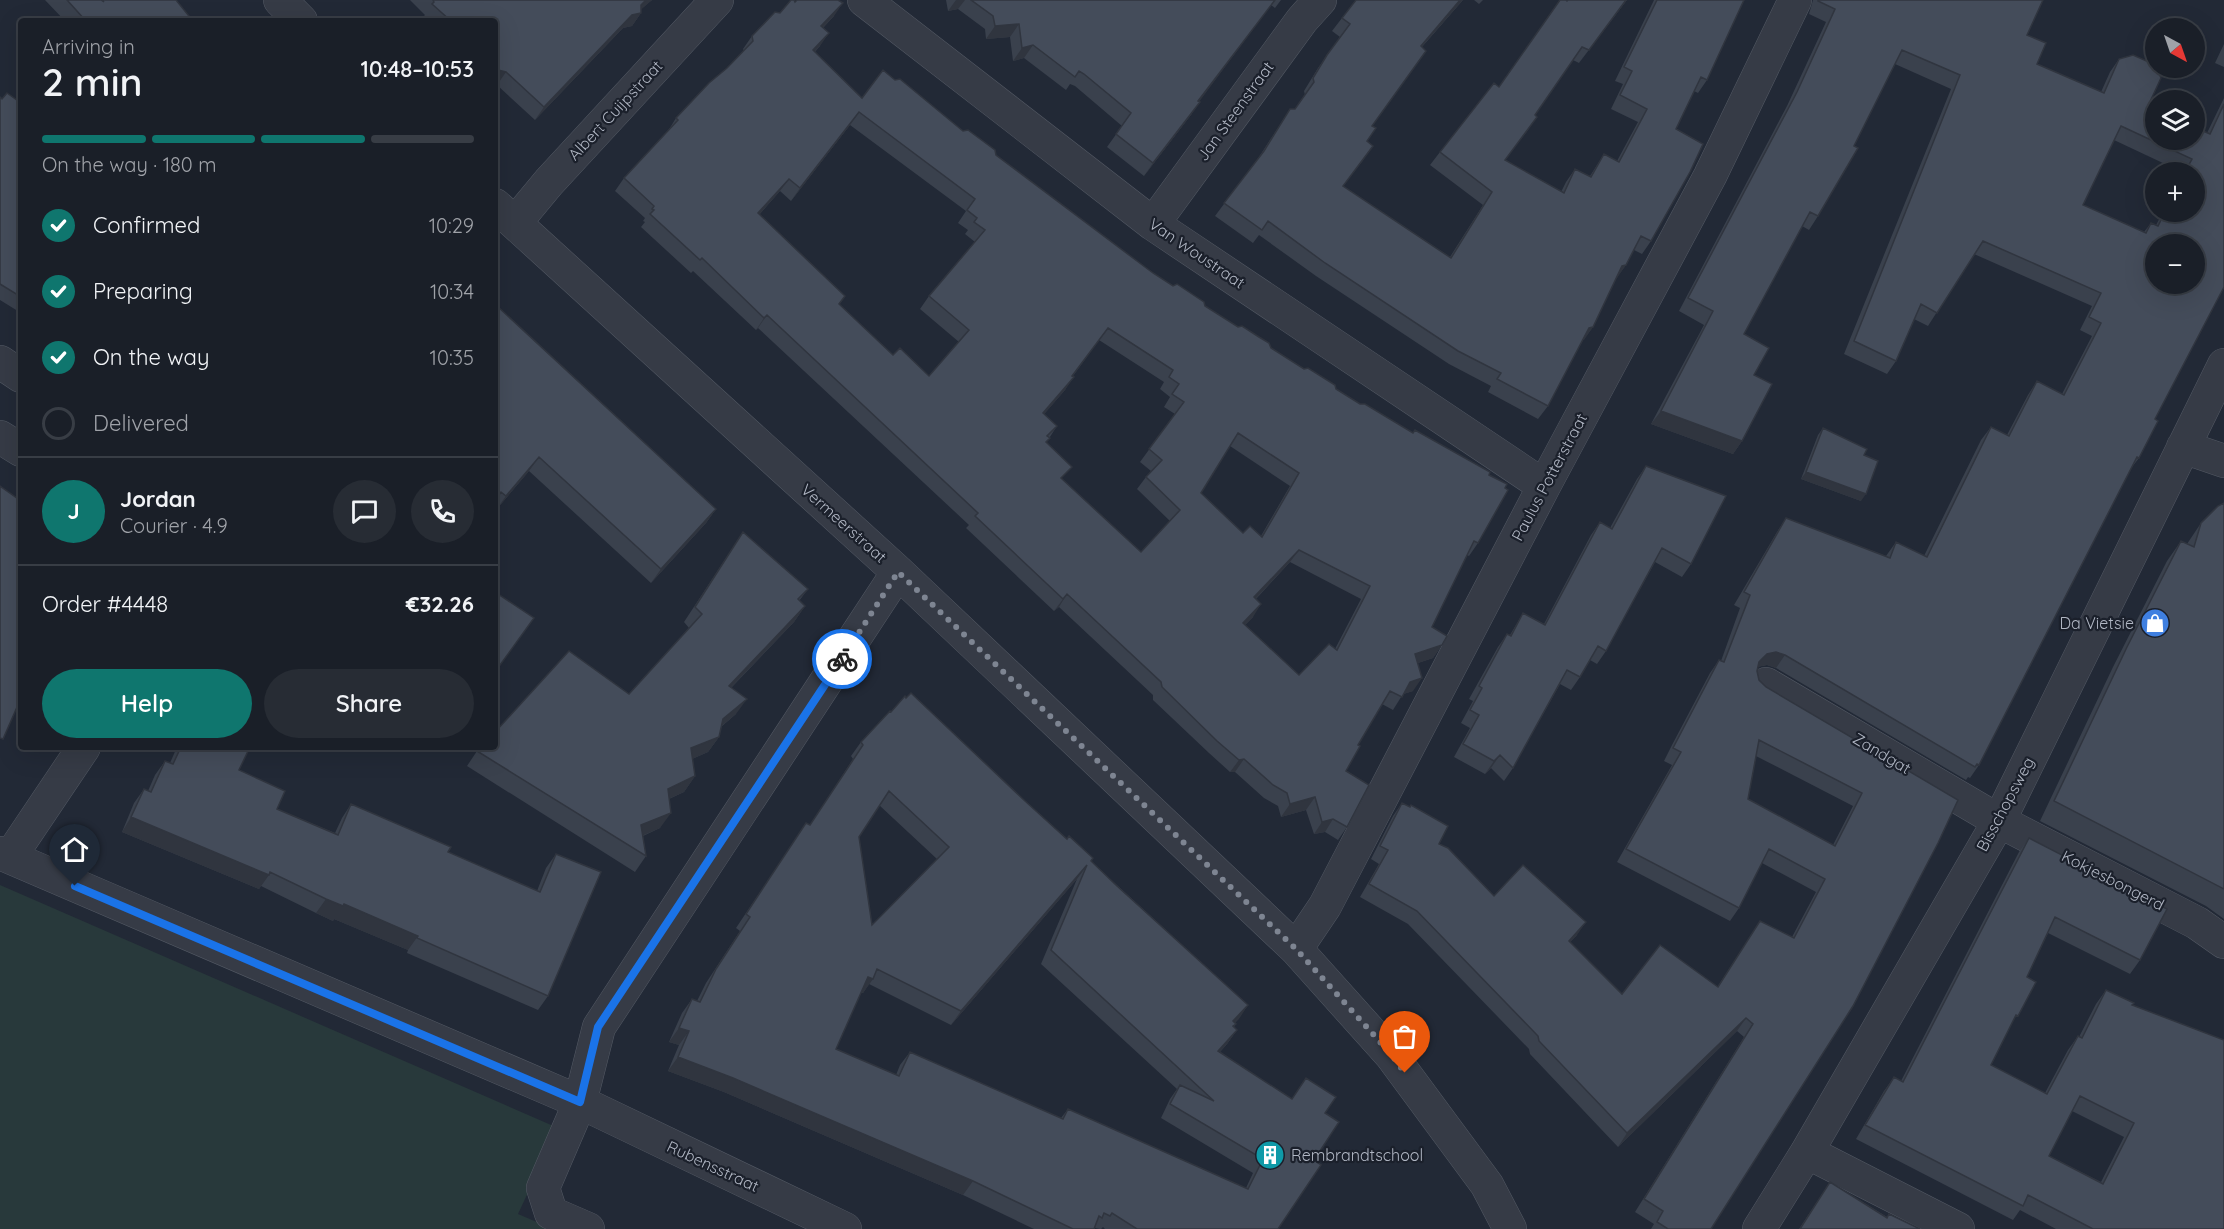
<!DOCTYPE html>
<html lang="en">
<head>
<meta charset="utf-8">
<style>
  :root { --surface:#1a1f28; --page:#272c34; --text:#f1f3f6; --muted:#9fa2a8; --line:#383d45; --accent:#0f766e }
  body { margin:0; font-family:Quicksand,sans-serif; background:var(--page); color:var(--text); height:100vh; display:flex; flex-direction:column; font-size:22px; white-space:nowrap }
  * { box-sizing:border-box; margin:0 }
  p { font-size:20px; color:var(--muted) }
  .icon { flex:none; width:33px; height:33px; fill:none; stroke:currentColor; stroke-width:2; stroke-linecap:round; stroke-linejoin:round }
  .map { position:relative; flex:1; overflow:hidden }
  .panel { position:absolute; left:18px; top:18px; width:480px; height:732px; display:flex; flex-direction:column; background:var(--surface); border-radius:6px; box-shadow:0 6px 24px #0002,0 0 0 2px var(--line) }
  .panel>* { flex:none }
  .needle { width:39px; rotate:140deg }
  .buttons { position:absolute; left:2145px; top:18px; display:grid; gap:12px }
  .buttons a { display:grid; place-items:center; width:60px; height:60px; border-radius:50%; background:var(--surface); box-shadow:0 6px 24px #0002,0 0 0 2px var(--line); font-size:30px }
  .pin { position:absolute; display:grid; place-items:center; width:51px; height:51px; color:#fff; margin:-62px -26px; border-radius:50% 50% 50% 0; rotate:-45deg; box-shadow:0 0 6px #0007 }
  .pin .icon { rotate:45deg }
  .courier { position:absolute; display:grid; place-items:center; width:60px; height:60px; margin:-30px; border:4px solid #1a73e8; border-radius:50%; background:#fff; color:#222; box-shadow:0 2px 8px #0007 }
  .headline em { font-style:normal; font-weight:600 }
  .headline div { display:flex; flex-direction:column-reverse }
  .headline { display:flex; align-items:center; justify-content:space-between; height:102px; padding:0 24px }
  h1 { font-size:39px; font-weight:600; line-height:45px }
  .bar { display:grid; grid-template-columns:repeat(4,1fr); gap:9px 6px; align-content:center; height:72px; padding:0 24px }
  .bar i { height:8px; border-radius:4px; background:var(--line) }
  .bar .selected { background:var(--accent) }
  .bar p { grid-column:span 4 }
  .line { display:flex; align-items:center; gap:15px; padding:0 24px; border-top:2px solid var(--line) }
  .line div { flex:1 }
  .round { display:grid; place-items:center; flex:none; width:63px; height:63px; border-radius:32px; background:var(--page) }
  ol { padding:0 24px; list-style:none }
  li { display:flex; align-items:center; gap:18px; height:66px }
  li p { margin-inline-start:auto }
  li .icon { padding:6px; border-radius:50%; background:var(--accent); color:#fff; stroke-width:4 }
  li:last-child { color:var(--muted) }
  li i { width:33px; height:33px; border:3px solid var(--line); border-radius:50% }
  .cta { display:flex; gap:12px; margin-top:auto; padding:12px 24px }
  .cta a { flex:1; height:69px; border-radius:36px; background:var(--accent); color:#fff; font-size:24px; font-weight:600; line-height:69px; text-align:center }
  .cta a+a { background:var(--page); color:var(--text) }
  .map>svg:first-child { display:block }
</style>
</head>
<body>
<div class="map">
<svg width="2224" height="1229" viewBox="0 0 2224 1229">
  <rect width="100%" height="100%" fill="#222936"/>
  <!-- green -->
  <path fill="#28393b" d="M0,885L558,1128L518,1214L553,1229H0Z"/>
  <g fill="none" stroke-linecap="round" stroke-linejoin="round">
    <!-- minor casing -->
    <g stroke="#535964" stroke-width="34">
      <path id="minor" d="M280,0L301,21
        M864,0L1153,224L1544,486
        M495,205L898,572L1296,949L1391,1055L1487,1185L1510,1229
        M515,223L549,182L717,0
        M1153,224L1302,20L1320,0
        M0,362L21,376
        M0,437L21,450
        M2183,447L2224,461
        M1766,684L1999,821L2197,923L2224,942
        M0,853L580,1102L845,1229
        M10,857L84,747
        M1296,949L1325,906L1544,486L1710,176L1795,0
        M1807,1152L1958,1229
        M588,1229L551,1213L543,1188L580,1102L599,1027L898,572
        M1759,1229L1807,1152L1999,821L2224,365"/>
    </g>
    <!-- minor -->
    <use href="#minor" stroke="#363b46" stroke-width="33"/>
  </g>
  <!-- wall -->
  <path fill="#3a414d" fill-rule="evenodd" d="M45,0H176L193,21H65Z
    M410,0H652L641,9V13L632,26L623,28L535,120L497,85H495V21H428L423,17L425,15Z
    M946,0H1281L1275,8L1271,5L1199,101L1191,115L1144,176L1107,147L1122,126L1075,86L1070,84L1066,90L1024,58L1013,61L1010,37L986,39L985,29L958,9L948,11Z
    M1463,0L1422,47L1372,126L1367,141L1364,159L1343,186L1450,257L1483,205L1430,165L1440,152L1499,87L1567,1L1627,0L1579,63L1573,60L1535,115L1528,130L1505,160L1561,192L1566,182L1575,169L1590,176L1604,154L1617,161L1638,122L1611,109L1623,84L1615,81L1654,0H1744L1707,80L1698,93L1694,91L1676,129L1651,241L1642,254L1634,250L1626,265L1616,278L1593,327L1583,340L1548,406L1538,419L1488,392L1491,386L1449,364L1316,276L1259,235L1253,243L1215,216L1259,157L1290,109H1295L1305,95L1304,91L1318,68L1340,37L1332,31L1342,18Z
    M1474,0H1483L1479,4Z
    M1813,0H2043L2027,35L2037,64L2101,92L2110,72L2119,59L2148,106L2156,140L2207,133L2224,98V287L2155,419L2139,458L2129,471L1979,765L1970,778L1968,777L1966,780L1776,668L1767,665L1757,667V671L1759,680L1766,687L1958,800L1711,1229H1651L1654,1224L1635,1212L1744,1037L1737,1031L1618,1147L1530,1054L1529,1049L1408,924L1360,897L1379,864L1371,859L1393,816L1402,803L1439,844L1494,896L1577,935L1570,942L1622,994L1718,986L1760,921L1792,937L1816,892L1762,863L1739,908L1730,921L1617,862L1672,765L1664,761L1672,745L1710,673L1719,660L1721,661L1740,608L1734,605L1777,532L1786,518L1886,556L1896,542L1924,556L1981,440L1991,427L2007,435L2028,395L2037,381L2062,394L2092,336L2080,330L2092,306L1974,254L1928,326L1914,319L1896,361L1887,374L1844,354L1951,89L1895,64L1818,216L1809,230L1802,226L1744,334L1754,375L1742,441L1733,454L1651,424L1704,325L1679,311L1787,106L1826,22L1809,14ZM2114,140L2182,172H2194V212H2163L2156,225L2151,223L2144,232L2083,205ZM1756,756L1853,806L1833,845L1748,799Z
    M795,2L834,16L823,28L820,46L815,52L862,98L963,131L1153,273L1360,404L1489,475L1478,543L1469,556L1467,555L1432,627L1442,645L1433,658L1418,663L1413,691L1403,694L1393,710L1382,704L1358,745L1346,771L1347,827L1338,840L1325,832L1314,834L1306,810L1281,817L1278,806L1264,798L1235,772H1230L1209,753L1153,700V695L1059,607L1054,611L966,528L969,525L758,328L756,330L693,271L691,273L641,227L645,222L643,221L645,218L615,191L624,178L668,131L676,118L744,51L743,49L752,36L780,13ZM850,125L966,211L958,223L968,230L965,234L975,242L929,296L920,309L959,342L929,376L893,355L839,305L845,296L759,215L780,191L791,201ZM1099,340L1164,382L1160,389L1170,397L1164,407L1175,414L1140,462L1151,471L1146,477L1137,489L1170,521L1141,552L1062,480L1046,443L1057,426L1044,414L1065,390L1073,376ZM1230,446L1290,486L1261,536L1243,533L1201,493ZM1290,562L1361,599L1335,649L1299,675L1245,625L1253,617L1256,599Z
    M2224,44V67L2215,63Z
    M0,97L2,99L21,103V313L0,300Z
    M495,306L716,509L706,523L651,583L529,471L496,510L495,509Z
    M1823,428L1864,455L1861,501L1801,479L1818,435Z
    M1646,466L1691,564L1682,577L1655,562L1606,651L1597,664L1590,660L1580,677L1571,690L1560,684L1513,768L1504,781L1491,768L1485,774L1454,757L1470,728L1461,723L1473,701L1469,699L1498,647L1507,634L1510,635L1523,613L1544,624L1591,535L1600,522L1610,528L1637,479Z
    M2224,503V919L2206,906L2040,821L2113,667L2167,561L2181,541L2187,544L2201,523Z
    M743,532L808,589L799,601L805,606L794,622L732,687L736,714L721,727L719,737L708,752L692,759L695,776L684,792L669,799L660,828L643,836L646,856L635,872L467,766L477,751L629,694L689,628L684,622Z
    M861,742L1025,801L1248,1005L1235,1023L1236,1024L1234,1027L1237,1030L1227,1044L1220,1052L1291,1099L1325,1113L1314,1160L1278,1229H1105L1103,1227L1101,1229L1095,1228V1229H1034L963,1195L724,1092L668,1071L679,1045L669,1042L682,1013L692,999L697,1001L706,983L740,931L736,928L806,823L810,825L853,759L851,756ZM879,805L937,859L872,925L859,837ZM1077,879L1041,964L1177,1089L1170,1099L1161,1118L1253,1173L1246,1188L1068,1109L1061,1118L910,1052L900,1065L896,1075L836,1049L861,993H863L869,984L951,1025Z
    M177,747H250L239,770L277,809L335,833L342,818L351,804L448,852L537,891L546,868L556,854L548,996L538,1010L407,953L408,950L334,919L333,921L316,913L261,886L259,889L122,832L134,803L144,789L148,791L155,775L165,761L170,763Z
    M2029,838L2140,960L2130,974L2048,933L2027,977L2009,1028L1991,1065L2045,1093L2068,1050L2078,1036L2079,1037L2096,1004L2106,990L2132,1005L2224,1229H2056L2020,1210L2013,1220L1856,1139L1884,1091L1894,1077L1901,1081L2019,852ZM2072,1111L2124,1137L2101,1182L2049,1156Z
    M1830,1182L1887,1217L1889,1214L1920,1229H1799Z"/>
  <!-- shaded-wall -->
  <path fill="#30353f" d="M646,0H652L636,14L641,13L632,26L623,28L535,120L544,107Z
    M956,0H965L958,9L948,11Z
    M1275,0L1190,114L1198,101Z
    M1460,0H1463L1411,59L1421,46Z
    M1626,0H1627L1579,63L1589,50Z
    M843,3L834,16L812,39L821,26Z
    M1019,24L1010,37L986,39L995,26Z
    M829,33L820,46L804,63L813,50Z
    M1033,45L1024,58L1013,61L1022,48Z
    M498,70L506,72L497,85H495V75Z
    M1200,102L1191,115L1144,176L1153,163Z
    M859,112L850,125L791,201L800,188Z
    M789,179L780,191L749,226L758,213Z
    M1626,265L1617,278L1613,279L1622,266Z
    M767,315L758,328L756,330L764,318Z
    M1593,327L1584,340L1580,341L1589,328Z
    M1074,377L1065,390L1034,426L1043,413Z
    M1661,411L1742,441L1733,454L1651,424Z
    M539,457L529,471L496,510L506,496Z
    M1806,472L1866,494L1861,501L1801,479Z
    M716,509L706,523L651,583L661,569Z
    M1299,550L1290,562L1245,610L1254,597Z
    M1067,594L1059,607L1054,611L1063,599Z
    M1261,604L1253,617L1234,636L1243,623Z
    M805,606L794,622L718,701L729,686Z
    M1442,645L1433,658L1406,667L1415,654Z
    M1776,652L1785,655L1776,668L1767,665L1757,667L1759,662L1767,654Z
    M1422,678L1413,691L1401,695L1410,682Z
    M747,699L736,714L712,734L723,719Z
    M719,737L708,752L680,764L691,748Z
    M1500,755L1491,768L1485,774L1494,761Z
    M1244,759L1235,772H1230L1239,760Z
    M695,776L684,792L657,804L668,789Z
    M1315,797L1306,810L1281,817L1290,804Z
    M671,813L660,828L630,841L641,825Z
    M131,817L269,875L259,889L122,832Z
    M1333,819L1325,832L1314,834L1322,822Z
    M1087,865L1077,879L951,1025L961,1011Z
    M326,899L344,904L418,936L408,950L334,919L333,921L316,913Z
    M1586,922L1577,935L1559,954L1569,941Z
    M868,977L873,979L863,993L858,991Z
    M1248,1005L1239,1019L1223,1035L1233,1021Z
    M1746,1018L1737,1031L1618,1147L1627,1133Z
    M679,1028L689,1031L679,1045L669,1042Z
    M1237,1030L1227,1044L1208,1065L1218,1051Z
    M678,1057L733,1078L973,1181L963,1195L724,1092L668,1071Z"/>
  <!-- building -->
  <path fill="#444c5a" stroke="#30353f" stroke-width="1.5" fill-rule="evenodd" d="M67,0H101L104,2L102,0H176L193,21H86Z
    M433,0H646L641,5V13L632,15L544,107L506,72L498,70L496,64L495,62V21H451L432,4L434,2Z
    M791,0H794L795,2L797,0H838L843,3L821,26L829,33L813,50L862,98L883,70L895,80L900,79L963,131L968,130L995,150L996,155L1153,273L1173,286L1177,284L1204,302L1205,306L1238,327L1242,326L1259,337L1269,343L1271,348L1304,369L1308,368L1335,385L1336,389L1360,404H1365L1413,433L1415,430L1490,472L1489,475L1507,484L1505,488L1508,490L1478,543L1474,541L1432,627L1447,636L1442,645L1415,654L1422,678L1410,682L1402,697L1390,691L1358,745L1360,746L1346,771L1369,785L1347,827L1333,819L1322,822L1315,797L1290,804L1287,793L1273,785L1244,759L1239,760L1217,741L1162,687L1161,682L1067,594L1063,599L975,516L978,513L767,315L764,318L702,258L700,260L650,214L654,210L652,209L654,206L624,178L678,120L676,118L709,83L727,68L753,41L752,36L775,12L780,13ZM859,112L975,199L967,210L977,218L974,222L985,230L929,296L969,330L929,376L900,348L893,355L839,304L845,296L758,213L789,179L800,188ZM1108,328L1173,370L1169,377L1179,384L1172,394L1184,402L1149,449L1162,460L1146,477L1180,510L1141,552L1061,478L1072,467L1046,442L1050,438L1047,436L1057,426L1043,413L1074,377L1072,376ZM1238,433L1299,473L1262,537L1250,526L1243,533L1201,493ZM1299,550L1370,586L1337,650L1329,644L1299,675L1243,623L1261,604L1254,597Z
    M971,0H1275L1198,101L1200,102L1153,163L1116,134L1131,113L1084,74L1079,71L1075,77L1033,45L1022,48L1019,24L995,26L993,16Z
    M1356,0H1460L1421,46L1426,51L1372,126L1376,128L1367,141L1373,146L1343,186L1451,258L1492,192L1440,152L1494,83L1499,87L1560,0H1566L1567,1L1568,0H1626L1589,50L1582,47L1535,115L1537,117L1505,160L1564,193L1575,169L1591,177L1604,154L1619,162L1647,109L1620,95L1632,71L1624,67L1657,0H1744L1707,80L1701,77L1676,129L1703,144L1690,172L1651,241L1641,236L1626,265L1622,266L1593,327L1589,328L1548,406L1497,379L1501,373L1458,351L1325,263L1268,221L1262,230L1224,203L1264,151L1290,109H1295L1314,82L1313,78L1327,55L1350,24L1342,18Z
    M1818,0H2043L2027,35L2046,43L2037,64L2104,93L2119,59L2133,55L2156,65V68H2157L2161,78L2148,106L2156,109V140H2194V127L2210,134L2224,104V287L2155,419L2158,421L2139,458L2137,457L1979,765L1977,764L1975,767L1785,655L1776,652L1767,654L1759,662L1757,671L1759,680L1766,687L1958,800L1938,843L1853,1006L1711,1229H1668L1657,1222L1663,1211L1644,1199L1753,1024L1746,1018L1627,1133L1539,1041L1538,1036L1417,911L1369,884L1388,850L1380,846L1402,803L1410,807L1411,805L1448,826L1439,844L1448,848L1494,896L1523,865L1586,922L1569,941L1622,994L1660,945L1718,987L1760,921L1794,938L1825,879L1769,849L1739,908L1626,849L1681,752L1673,748L1719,660L1724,662L1750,595L1744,592L1786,518L1890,558L1896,542L1927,557L1991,427L2009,436L2037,381L2064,395L2101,323L2089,317L2101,293L1983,241L1937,313L1921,304L1896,361L1854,341L1960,75L1902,50L1854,146L1858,148L1818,216L1810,212L1744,334L1769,348L1754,375L1772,384L1742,441L1661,411L1713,311L1688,298L1797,92L1835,9L1818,1ZM2121,126L2192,159L2185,172H2194V212H2165L2158,226L2151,223L2146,233L2083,205ZM2156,244H2194V284H2156ZM1759,740L1862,793L1835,846L1748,799Z
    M7,93L21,103V297L0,284V97L2,99Z
    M496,305L716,509L661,569L539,457L506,496L501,492L495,501V306Z
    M1823,428L1867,449L1864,455L1878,461L1866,494L1806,472Z
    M1646,466L1726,496L1691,564L1662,548L1606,651L1598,646L1580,677L1567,670L1513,768L1500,755L1494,761L1463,744L1479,715L1470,710L1482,688L1479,686L1507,634L1511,636L1523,613L1545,625L1600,522L1612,529Z
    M0,486L21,501V698L3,739L0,738Z
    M2224,503V889L2054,801L2127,647L2181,541L2194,547L2201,523L2218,506Z
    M743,532L808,589L798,599L805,606L729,686L747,699L723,719L719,737L691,748L695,776L668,789L671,813L641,825L646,856L477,751L481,747H495V732L569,651L629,694L702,614L695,607Z
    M495,592L534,618L495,672Z
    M911,693L1025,801L1067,839L1069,836L1093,858L1091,861L1117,886L1248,1005L1233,1021L1236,1024L1233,1026L1237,1030L1218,1051L1292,1099L1306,1078L1336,1097L1325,1113L1339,1122L1314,1160L1321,1165L1278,1229H1137L1112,1213L1110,1216L1104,1213L1102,1218L1099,1216L1094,1229H1073L973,1181L733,1078L678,1057L689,1031L679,1028L692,999L700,1002L716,969L750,917L746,914L806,823L810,825L863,745L861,742L890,711L891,712L905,696L906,698ZM889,791L949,847L872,925L859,837ZM1087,865L1051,950L1214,1101L1180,1085L1170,1104L1263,1159L1248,1189L1068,1109L1063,1119L910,1052L899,1076L836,1049L868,977L873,979L877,969L961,1011Z
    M181,747H250L239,770L285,791L277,809L338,835L351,804L451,847L448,852L540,892L556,854L601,872L548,996L417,938L418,936L344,904L343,906L326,899L270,872L269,875L131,817L144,789L151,792L165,761L173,764Z
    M2029,838L2167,909L2140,960L2055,917L2027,977L2036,982L2018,1016L2016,1015L1991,1065L2047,1094L2078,1036L2082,1038L2106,990L2134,1003L2132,1005L2224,1040V1229H2093L2028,1195L2023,1206L1865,1125L1894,1077L1903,1082ZM2080,1096L2134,1123L2103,1184L2049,1156Z
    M1830,1182L1887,1218L1889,1214L1920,1229H1800Z"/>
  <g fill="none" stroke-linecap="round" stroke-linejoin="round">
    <!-- done -->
    <path stroke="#7e8592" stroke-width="6" stroke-dasharray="0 10.8" d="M842,659L898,572L1296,949L1391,1054L1405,1073"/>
    <!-- route -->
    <path stroke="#1a73e8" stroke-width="8" d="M75,886L580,1102L598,1027L842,659"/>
  </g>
  <!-- icons -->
  <defs>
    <g id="shop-disc" transform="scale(1.5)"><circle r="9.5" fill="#3f7fe0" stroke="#1b202b"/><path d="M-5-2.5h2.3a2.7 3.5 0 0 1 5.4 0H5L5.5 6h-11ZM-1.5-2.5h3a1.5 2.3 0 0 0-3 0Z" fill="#fff"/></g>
    <g id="building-disc" transform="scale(1.5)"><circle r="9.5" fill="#0f9aa8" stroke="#1b202b"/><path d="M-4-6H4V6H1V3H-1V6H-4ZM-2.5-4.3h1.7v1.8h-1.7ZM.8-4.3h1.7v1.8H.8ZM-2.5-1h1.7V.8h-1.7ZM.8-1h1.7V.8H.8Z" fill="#fff"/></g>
  </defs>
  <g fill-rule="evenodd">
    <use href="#shop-disc" x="2155" y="623"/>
    <use href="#building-disc" x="1270" y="1155"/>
  </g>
  <g text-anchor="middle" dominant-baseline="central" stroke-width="4.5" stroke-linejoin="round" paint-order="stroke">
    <!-- street labels -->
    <g font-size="16" fill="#b0b6c3" stroke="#1b202b">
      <text transform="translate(615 110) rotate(-47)">Albert Cuijpstraat</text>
      <text transform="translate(1235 111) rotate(-54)">Jan Steenstraat</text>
      <text transform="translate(1197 253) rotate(34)">Van Woustraat</text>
      <text transform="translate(1549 477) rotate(-62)">Paulus Potterstraat</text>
      <text transform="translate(844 523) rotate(42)">Vermeerstraat</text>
      <text transform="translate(1882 753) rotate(31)">Zandgat</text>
      <text transform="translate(2005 804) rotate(-62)">Bisschopsweg</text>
      <text transform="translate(2113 880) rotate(27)">Kokjesbongerd</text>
      <text transform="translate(713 1166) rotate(25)">Rubensstraat</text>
    </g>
    <!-- poi labels -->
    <g font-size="16" fill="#b0b6c3" stroke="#1b202b" text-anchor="end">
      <text x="2134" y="623">Da Vietsie</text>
      <text x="1291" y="1155" text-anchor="start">Rembrandtschool</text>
    </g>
  </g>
</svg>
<div class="buttons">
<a><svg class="needle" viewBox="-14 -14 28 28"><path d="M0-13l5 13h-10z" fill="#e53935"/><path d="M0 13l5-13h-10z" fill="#9fa2a8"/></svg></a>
<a><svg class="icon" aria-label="layers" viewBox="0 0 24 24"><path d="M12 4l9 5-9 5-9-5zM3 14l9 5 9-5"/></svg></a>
<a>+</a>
<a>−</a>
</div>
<div class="pin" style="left:1405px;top:1073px;background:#ea580c"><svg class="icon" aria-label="bag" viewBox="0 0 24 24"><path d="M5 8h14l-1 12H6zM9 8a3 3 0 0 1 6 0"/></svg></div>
<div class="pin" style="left:75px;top:886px;background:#1f2937"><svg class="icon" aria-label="home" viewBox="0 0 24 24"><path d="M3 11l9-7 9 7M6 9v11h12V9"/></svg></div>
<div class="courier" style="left:842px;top:659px"><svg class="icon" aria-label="bike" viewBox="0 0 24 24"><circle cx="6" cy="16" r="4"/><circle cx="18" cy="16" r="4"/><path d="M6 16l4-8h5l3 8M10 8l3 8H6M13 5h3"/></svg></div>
<section class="panel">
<div class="headline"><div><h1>2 min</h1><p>Arriving in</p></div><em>10:48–10:53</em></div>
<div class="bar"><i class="selected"></i><i class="selected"></i><i class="selected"></i><i></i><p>On the way · 180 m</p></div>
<ol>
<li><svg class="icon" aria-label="check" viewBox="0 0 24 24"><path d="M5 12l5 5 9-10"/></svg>Confirmed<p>10:29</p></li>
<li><svg class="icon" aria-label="check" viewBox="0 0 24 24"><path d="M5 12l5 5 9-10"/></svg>Preparing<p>10:34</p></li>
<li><svg class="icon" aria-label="check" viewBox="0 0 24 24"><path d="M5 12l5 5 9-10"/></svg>On the way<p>10:35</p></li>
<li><i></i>Delivered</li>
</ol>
<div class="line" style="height:108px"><b class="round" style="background:var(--accent);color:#fff">J</b><div><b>Jordan</b><p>Courier · 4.9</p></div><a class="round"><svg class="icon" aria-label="chat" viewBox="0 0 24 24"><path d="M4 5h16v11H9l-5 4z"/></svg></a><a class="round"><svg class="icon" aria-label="phone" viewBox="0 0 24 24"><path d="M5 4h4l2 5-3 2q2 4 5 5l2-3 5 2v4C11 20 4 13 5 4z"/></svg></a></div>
<div class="line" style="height:78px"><div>Order #4448</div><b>€32.26</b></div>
<div class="cta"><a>Help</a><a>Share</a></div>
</section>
</div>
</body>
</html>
